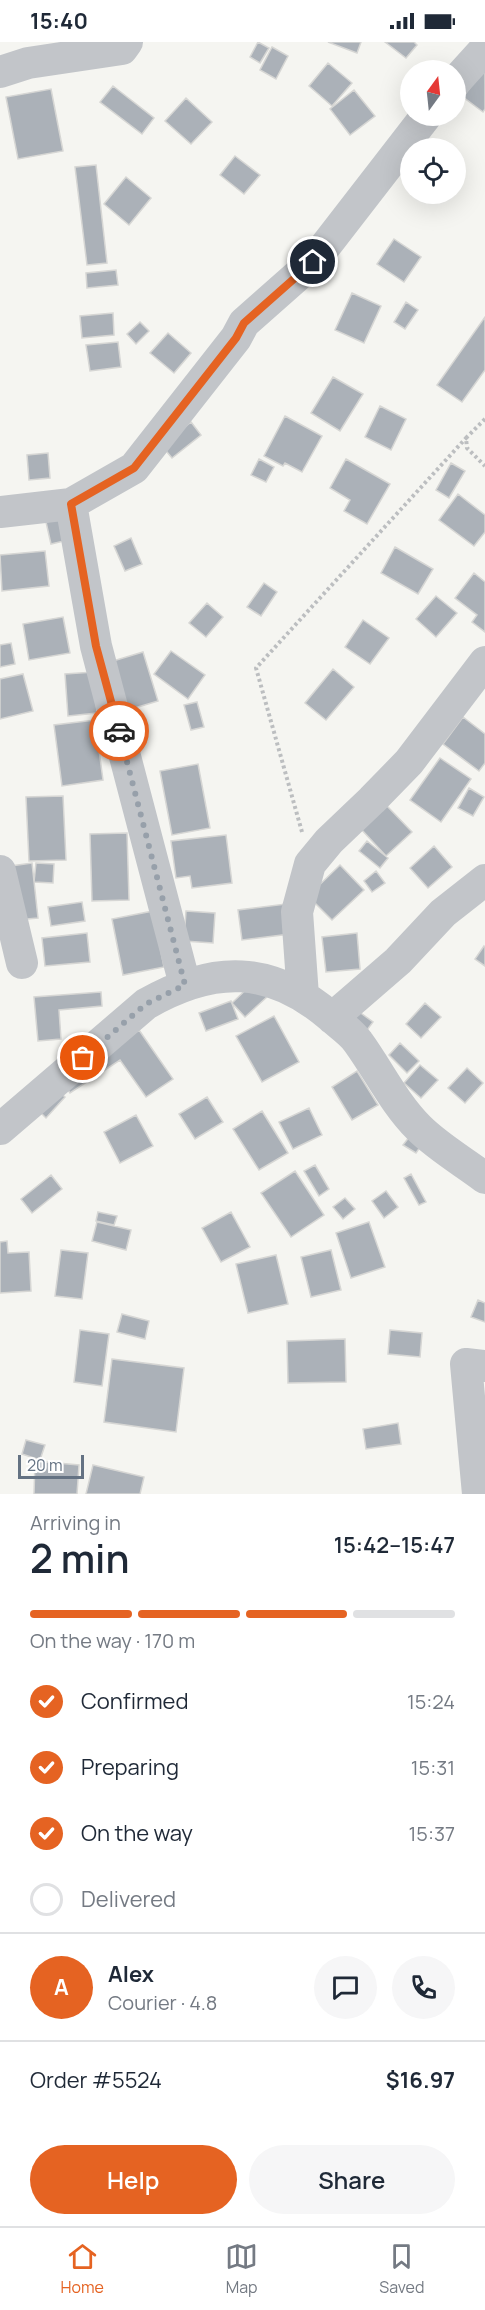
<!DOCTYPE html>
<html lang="en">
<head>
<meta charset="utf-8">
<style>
  :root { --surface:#fff; --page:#f6f6f7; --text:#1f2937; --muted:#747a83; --line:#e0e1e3; --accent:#e56322 }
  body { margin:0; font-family:Manrope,sans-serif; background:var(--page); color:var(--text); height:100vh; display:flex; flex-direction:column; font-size:22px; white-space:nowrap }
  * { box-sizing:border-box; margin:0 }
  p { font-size:20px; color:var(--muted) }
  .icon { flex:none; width:33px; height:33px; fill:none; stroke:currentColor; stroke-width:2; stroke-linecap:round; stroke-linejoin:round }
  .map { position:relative; height:1452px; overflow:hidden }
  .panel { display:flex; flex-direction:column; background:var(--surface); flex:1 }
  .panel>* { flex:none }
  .needle { width:39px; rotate:15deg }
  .fabs { position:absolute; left:400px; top:18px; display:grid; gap:12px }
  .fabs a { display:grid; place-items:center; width:66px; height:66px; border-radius:50%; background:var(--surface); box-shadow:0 6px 24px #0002; font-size:30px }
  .scale { position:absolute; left:18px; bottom:15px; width:66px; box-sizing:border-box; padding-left:6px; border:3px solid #647283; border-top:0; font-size:16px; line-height:21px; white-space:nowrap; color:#647283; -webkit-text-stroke:4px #fff; paint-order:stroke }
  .pin { position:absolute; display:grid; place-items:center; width:51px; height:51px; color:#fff; margin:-26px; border:3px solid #fff; border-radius:50%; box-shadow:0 2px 6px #0007 }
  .courier { position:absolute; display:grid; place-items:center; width:60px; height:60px; margin:-30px; border:4px solid #e56322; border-radius:50%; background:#fff; color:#222; box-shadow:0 2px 8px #0007 }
  .overview em { font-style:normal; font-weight:600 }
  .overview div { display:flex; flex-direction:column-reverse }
  .overview { display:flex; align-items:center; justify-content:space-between; height:102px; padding:0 30px }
  h1 { font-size:39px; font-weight:600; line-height:45px }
  .bar { display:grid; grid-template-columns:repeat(4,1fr); gap:9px 6px; align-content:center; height:72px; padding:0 30px }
  .bar i { height:8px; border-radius:4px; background:var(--line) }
  .bar .selected { background:var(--accent) }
  .bar p { grid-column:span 4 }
  .line { display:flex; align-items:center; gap:15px; padding:0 30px; border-top:2px solid var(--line) }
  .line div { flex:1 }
  .round { display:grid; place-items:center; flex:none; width:63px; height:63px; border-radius:32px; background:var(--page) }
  ol { padding:0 30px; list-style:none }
  li { display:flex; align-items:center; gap:18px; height:66px }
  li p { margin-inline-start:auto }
  li .icon { padding:6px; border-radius:50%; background:var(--accent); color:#fff; stroke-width:4 }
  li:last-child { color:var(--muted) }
  li i { width:33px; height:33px; border:3px solid var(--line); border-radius:50% }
  .button { display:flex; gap:12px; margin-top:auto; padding:12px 30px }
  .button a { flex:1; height:69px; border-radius:36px; background:var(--accent); color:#fff; font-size:24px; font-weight:600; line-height:69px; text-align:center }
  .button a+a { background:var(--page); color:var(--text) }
  .status { display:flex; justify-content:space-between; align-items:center; height:42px; padding:0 30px; background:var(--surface); direction:ltr }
  .status svg { height:16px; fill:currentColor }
  .menu { display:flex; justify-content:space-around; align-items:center; height:84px; border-top:2px solid var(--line); background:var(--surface); font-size:16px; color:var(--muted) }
  .menu a { display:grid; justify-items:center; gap:3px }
  .menu .selected { color:var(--accent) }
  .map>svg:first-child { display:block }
</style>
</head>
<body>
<div class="status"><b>15:40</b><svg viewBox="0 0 49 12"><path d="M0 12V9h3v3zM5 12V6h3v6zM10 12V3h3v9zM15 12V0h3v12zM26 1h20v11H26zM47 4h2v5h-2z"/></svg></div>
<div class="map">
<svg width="485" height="1452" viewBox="0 0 485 1452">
  <rect width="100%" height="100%" fill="#f5f5f1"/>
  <!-- building -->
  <path fill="#abb1b8" stroke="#d6d6d4" stroke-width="1.5" d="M258,0L269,6L260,21L250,15Z
    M328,0H361L357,11Z
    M385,0H414L417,3L406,16Z
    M272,5L288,14L276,37L260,28Z
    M328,21L352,41L332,64L309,44Z
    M483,28L485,30V67L483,70L463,55Z
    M113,44L154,76L142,92L100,60Z
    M51,47L63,109L18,117L6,55Z
    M354,48L375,74L350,93L330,67Z
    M186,56L212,80L191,102L165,79Z
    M235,114L260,133L244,152L220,133Z
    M96,123L107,221L87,223L75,125Z
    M126,135L151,156L129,183L104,162Z
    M394,197L421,215L404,240L377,222Z
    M116,228L118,243L87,246L86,231Z
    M352,251L381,264L364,301L335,288Z
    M406,260L418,268L405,287L394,280Z
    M113,271L114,293L82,296L80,274Z
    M485,275V328L462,360L437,343Z
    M140,280L149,289L136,302L127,292Z
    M168,291L191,311L174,331L150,311Z
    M118,300L121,325L90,329L86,303Z
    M333,335L363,352L340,389L311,371Z
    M380,364L406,377L391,408L365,395Z
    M285,374L322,394L302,430L285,421L283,424L264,414Z
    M191,380L201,393L172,416L162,404Z
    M48,411L50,436L29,438L27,413Z
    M259,417L274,425L266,440L251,433Z
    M346,417L390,442L367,482L344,469L350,458L330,446Z
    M451,421L465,429L449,456L436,448Z
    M458,452L485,473V490L474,504L439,478Z
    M62,476L68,498L51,502L46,480Z
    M131,496L142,522L125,529L114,504Z
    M395,505L433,527L418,552L381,531Z
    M45,509L49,544L2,549L0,513Z
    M474,531L485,540V590L472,580L477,573L455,556Z
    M264,541L277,550L261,574L247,565Z
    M436,554L457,571L436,595L416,577Z
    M207,561L223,575L206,595L189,581Z
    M63,575L70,611L29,618L23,582Z
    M363,578L389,596L370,622L345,605Z
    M11,601L15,622L0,625V603Z
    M171,609L205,633L188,657L154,632Z
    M143,610L158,659L128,668L113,619Z
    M333,627L354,645L326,678L305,661Z
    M94,630L97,671L68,674L65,632Z
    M23,632L33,669L0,677V637Z
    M197,660L204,685L191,688L184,663Z
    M463,675L485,692V721L479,729L443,702Z
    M95,678L103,738L62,744L54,683Z
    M440,716L471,737L441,780L410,758Z
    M198,722L210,786L172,793L160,729Z
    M469,746L484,755L473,774L458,766Z
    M63,754L66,818L29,819L26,755Z
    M387,764L412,790L386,814L361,787Z
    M127,791L129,858L92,859L90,792Z
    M226,793L232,841L192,846L190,834L176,836L171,799Z
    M367,799L388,816L380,826L359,809Z
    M434,804L452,825L428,846L410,826Z
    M32,821L38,876L16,878L11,824Z
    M36,821L54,822L53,841L34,840Z
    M340,823L364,848L332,878L308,854Z
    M376,829L385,841L372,850L364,839Z
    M82,860L85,879L51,884L48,865Z
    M286,862L290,892L242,898L238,868Z
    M153,869L164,925L123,933L112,877Z
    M186,869L215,871L213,901L184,899Z
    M87,891L90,920L45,924L42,896Z
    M357,891L360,927L326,930L322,895Z
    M484,904L485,905V924L475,917Z
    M254,940L268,954L245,975L232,961Z
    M101,950L102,964L59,968L61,997L38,999L34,955Z
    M231,959L238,977L206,989L199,971Z
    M425,961L441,975L421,996L406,982Z
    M358,969L373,980L364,992L349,980Z
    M274,974L299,1020L262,1040L236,994Z
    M139,988L173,1037L146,1055L120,1018L70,1051L62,1039Z
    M400,1001L419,1019L407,1031L389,1013Z
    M420,1023L438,1038L421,1056L404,1041Z
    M467,1026L483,1041L465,1061L448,1046Z
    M357,1029L378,1063L352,1078L332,1045Z
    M56,1047L65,1055L46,1076L37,1067Z
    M207,1055L223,1080L195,1097L179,1072Z
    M309,1066L322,1093L293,1107L279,1080Z
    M262,1069L288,1111L259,1128L233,1087Z
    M136,1073L153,1104L120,1121L104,1090Z
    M413,1090L425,1098L416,1111L403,1103Z
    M315,1123L329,1147L319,1154L304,1129Z
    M295,1129L324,1173L291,1195L261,1151Z
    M411,1132L426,1160L419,1163L404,1136Z
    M51,1133L62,1147L32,1171L21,1157Z
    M386,1149L398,1165L384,1176L372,1159Z
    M345,1156L355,1167L343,1177L333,1165Z
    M98,1170L117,1174L114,1183L96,1179Z
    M231,1170L250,1205L221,1220L202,1186Z
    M97,1180L131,1188L126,1208L92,1199Z
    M369,1180L385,1225L351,1236L336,1191Z
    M7,1199L8,1211L29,1210L31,1249L0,1251V1200Z
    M61,1208L88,1211L82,1257L55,1254Z
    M331,1208L341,1248L311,1255L301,1215Z
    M276,1213L288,1262L248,1271L236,1222Z
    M478,1258L485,1261V1280L471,1275Z
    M122,1272L149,1279L145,1297L117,1290Z
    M80,1288L109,1292L102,1344L74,1340Z
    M390,1288L422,1291L420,1315L388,1312Z
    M345,1297L346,1340L288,1341L287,1299Z
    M112,1317L184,1326L176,1390L104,1380Z
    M398,1381L401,1402L366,1407L363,1387Z
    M26,1398L45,1403L40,1418L22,1412Z
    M35,1419L79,1423L77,1452H34Z
    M93,1423L144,1435L140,1452H86Z"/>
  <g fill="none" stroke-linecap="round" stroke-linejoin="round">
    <!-- path -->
    <path stroke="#bcbec0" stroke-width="4" stroke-dasharray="3 3" stroke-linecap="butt" d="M485,377L466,396L467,406L485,424
      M302,790L256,626L466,396"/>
    <!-- minor -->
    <path stroke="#c2c5c9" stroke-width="32" d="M0,30L28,21L122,7L127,0
      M456,39L485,7
      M71,462L96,604L185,943
      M0,470L71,462L134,426L236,296L244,281L313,220L426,74
      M0,829L22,921
      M303,954L297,870L310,822L329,799L372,758L409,720L485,620
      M332,976L398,919L443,871L485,838
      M0,1087L146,962C214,923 271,923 331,975C340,983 352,991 358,1000C379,1029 394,1061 419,1086C438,1105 464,1120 485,1136
      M478,1452L466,1322L485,1324"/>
  </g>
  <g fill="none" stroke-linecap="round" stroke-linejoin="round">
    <!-- done -->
    <path stroke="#97a0aa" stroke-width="6" stroke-dasharray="0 10.8" d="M83,1016L146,962L185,943L119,689"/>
    <!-- route -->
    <path stroke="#e56322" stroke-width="8" d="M119,689L96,604L71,462L134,426L236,296L244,281L313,220"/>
  </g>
</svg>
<div class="fabs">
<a><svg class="needle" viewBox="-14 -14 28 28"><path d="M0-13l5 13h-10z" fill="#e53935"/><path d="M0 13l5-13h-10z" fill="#747a83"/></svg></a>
<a><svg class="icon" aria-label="locate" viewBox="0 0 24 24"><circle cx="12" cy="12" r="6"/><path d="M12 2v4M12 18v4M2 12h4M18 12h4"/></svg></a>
</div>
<div class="scale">20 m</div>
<div class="pin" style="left:83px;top:1016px;background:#ea580c"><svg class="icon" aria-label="bag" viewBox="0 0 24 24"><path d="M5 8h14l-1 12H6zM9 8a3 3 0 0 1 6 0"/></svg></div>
<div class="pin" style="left:313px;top:220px;background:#1f2937"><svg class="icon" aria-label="home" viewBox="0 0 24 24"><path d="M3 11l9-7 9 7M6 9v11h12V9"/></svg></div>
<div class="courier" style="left:119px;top:689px"><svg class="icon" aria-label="car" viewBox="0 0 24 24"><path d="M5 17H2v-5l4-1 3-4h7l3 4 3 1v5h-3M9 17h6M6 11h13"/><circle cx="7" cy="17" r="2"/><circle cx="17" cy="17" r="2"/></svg></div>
</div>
<section class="panel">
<div class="overview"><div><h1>2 min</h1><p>Arriving in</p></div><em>15:42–15:47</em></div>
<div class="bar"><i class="selected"></i><i class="selected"></i><i class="selected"></i><i></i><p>On the way · 170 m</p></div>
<ol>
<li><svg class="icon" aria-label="check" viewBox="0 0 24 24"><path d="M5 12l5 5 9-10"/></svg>Confirmed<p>15:24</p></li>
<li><svg class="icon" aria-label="check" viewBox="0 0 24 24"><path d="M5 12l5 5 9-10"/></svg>Preparing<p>15:31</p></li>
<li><svg class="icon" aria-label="check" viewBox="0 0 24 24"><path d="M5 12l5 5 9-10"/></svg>On the way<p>15:37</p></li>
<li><i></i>Delivered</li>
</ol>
<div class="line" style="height:108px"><b class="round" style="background:var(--accent);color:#fff">A</b><div><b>Alex</b><p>Courier · 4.8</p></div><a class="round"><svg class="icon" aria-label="chat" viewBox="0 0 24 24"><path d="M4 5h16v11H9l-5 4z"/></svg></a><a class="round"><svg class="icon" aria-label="phone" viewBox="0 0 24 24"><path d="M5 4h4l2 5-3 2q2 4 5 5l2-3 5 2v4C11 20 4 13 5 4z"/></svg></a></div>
<div class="line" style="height:78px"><div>Order #5524</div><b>$16.97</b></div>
<div class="button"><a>Help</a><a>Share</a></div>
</section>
<nav class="menu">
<a class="selected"><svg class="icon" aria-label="home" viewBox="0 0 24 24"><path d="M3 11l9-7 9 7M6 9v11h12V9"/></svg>Home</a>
<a><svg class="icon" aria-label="map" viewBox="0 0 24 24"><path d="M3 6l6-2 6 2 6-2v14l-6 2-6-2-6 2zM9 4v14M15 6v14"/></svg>Map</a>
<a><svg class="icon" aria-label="saved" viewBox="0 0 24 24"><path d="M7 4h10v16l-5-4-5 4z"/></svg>Saved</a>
</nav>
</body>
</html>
